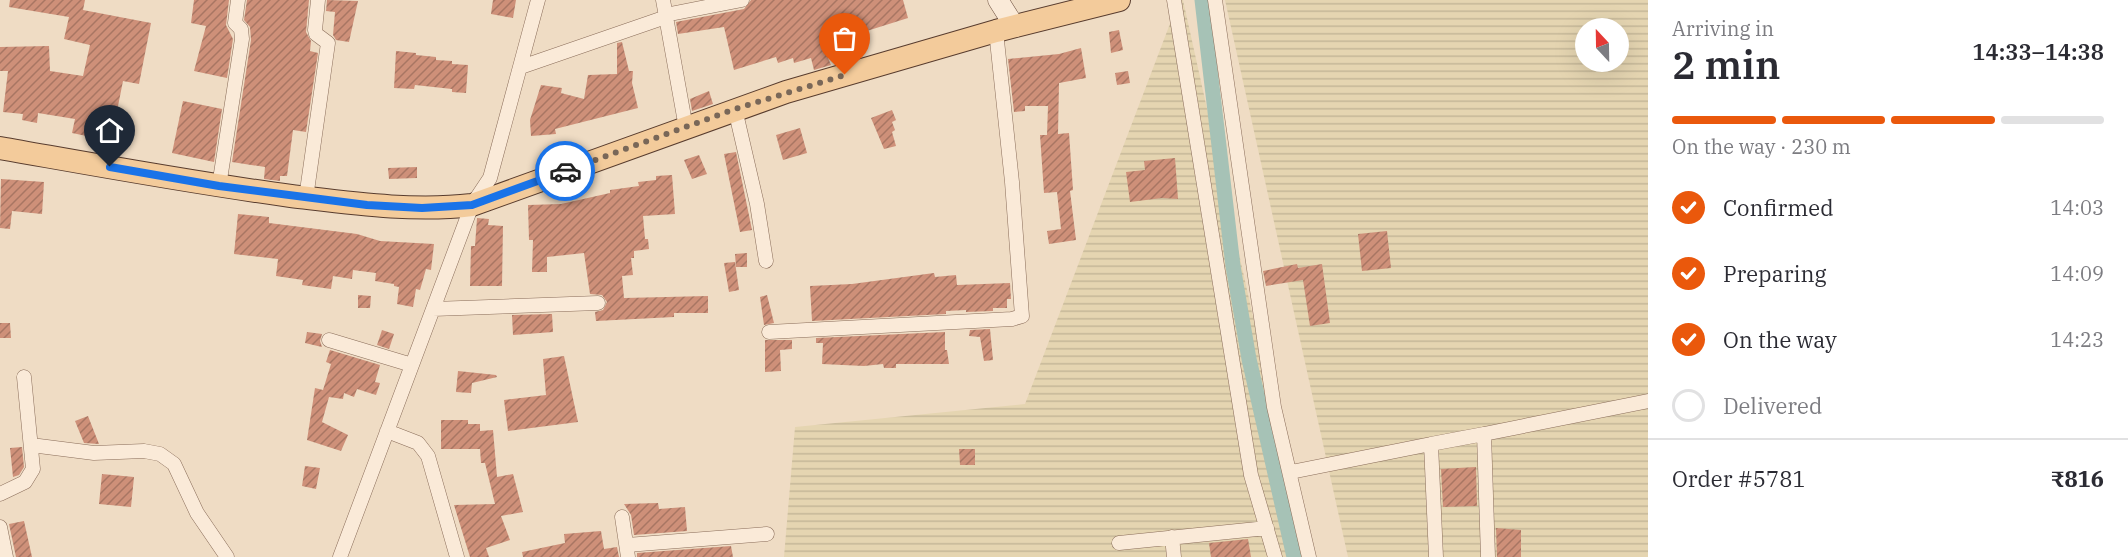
<!DOCTYPE html>
<html lang="en">
<head>
<meta charset="utf-8">
<style>
  :root { --surface:#fff; --page:#f2f2f3; --text:#2b2b33; --muted:#7c7c81; --line:#e1e1e2; --accent:#ea580c }
  body { margin:0; font-family:"IBM Plex Serif",serif; background:var(--page); color:var(--text); height:100vh; display:flex; flex-direction:column; font-size:22px; white-space:nowrap }
  * { box-sizing:border-box; margin:0 }
  p { font-size:20px; color:var(--muted) }
  .icon { flex:none; width:33px; height:33px; fill:none; stroke:currentColor; stroke-width:2; stroke-linecap:round; stroke-linejoin:round }
  .map { position:relative; flex:1; overflow:hidden }
  .panel { display:flex; flex-direction:column; background:var(--surface); width:480px }
  .panel>* { flex:none }
  .needle { width:39px; rotate:338deg }
  .tools { position:absolute; left:1575px; top:18px; display:grid; gap:12px }
  .tools a { display:grid; place-items:center; width:54px; height:54px; border-radius:50%; background:var(--surface); box-shadow:0 6px 24px #0002; font-size:30px }
  .pin { position:absolute; display:grid; place-items:center; width:51px; height:51px; color:#fff; margin:-62px -26px; border-radius:50% 50% 50% 0; rotate:-45deg; box-shadow:0 0 6px #0007 }
  .pin .icon { rotate:45deg }
  .courier { position:absolute; display:grid; place-items:center; width:60px; height:60px; margin:-30px; border:4px solid #1a73e8; border-radius:50%; background:#fff; color:#222; box-shadow:0 2px 8px #0007 }
  .summary em { font-style:normal; font-weight:600 }
  .summary div { display:flex; flex-direction:column-reverse }
  .summary { display:flex; align-items:center; justify-content:space-between; height:102px; padding:0 24px }
  h1 { font-size:39px; font-weight:600; line-height:45px }
  .bar { display:grid; grid-template-columns:repeat(4,1fr); gap:9px 6px; align-content:center; height:72px; padding:0 24px }
  .bar i { height:8px; border-radius:4px; background:var(--line) }
  .bar .active { background:var(--accent) }
  .bar p { grid-column:span 4 }
  .line { display:flex; align-items:center; gap:15px; padding:0 24px; border-top:2px solid var(--line) }
  .line div { flex:1 }
  ol { padding:0 24px; list-style:none }
  li { display:flex; align-items:center; gap:18px; height:66px }
  li p { margin-inline-start:auto }
  li .icon { padding:6px; border-radius:50%; background:var(--accent); color:#fff; stroke-width:4 }
  li:last-child { color:var(--muted) }
  li i { width:33px; height:33px; border:3px solid var(--line); border-radius:50% }
  main { display:flex; flex:1; min-height:0 }
  .map>svg:first-child { display:block }
</style>
</head>
<body>
<main>
<div class="map">
<svg width="1648" height="557" viewBox="0 0 1648 557">
  <defs>
    <pattern id="farmland-rules" width="6" height="5" patternUnits="userSpaceOnUse" patternTransform="scale(1.5)"><rect width="6" height="5" fill="#e5d5b1"/><path d="M0 2.5h6" fill="none" stroke="#c5b798"/></pattern>
    <pattern id="building-hatch" width="6" height="6" patternUnits="userSpaceOnUse" patternTransform="scale(1.5)"><rect width="6" height="6" fill="#ce9079"/><path d="M-1 1l2-2M0 6l6-6M5 7l2-2" fill="none" stroke="#a87663"/></pattern>
  </defs>
  <rect width="100%" height="100%" fill="#efdcc4"/>
  <!-- farmland -->
  <path fill="url(#farmland-rules)" fill-rule="evenodd" d="M1179,0H1183L1306,557H784L795,427L1025,404Z
    M1225,0H1648V557H1348ZM1586,28H1618V62H1586Z"/>
  <g fill="none" stroke-linecap="round" stroke-linejoin="round">
    <!-- canal -->
    <path stroke="#a6c2b6" stroke-width="15" d="M1202,0L1233,266L1249,359L1294,557"/>
  </g>
  <!-- building -->
  <path fill="url(#building-hatch)" d="M10,0H85L83,10L151,23L139,84L123,81L111,141L72,133L75,119L38,113L37,123L22,120L23,114L3,112L8,71H0V47L49,46L50,71L83,76L90,45L64,39L69,17L9,7Z
    M194,0H229L226,25L233,39L227,78L194,71L206,26L191,23Z
    M247,0H309L306,32L311,41L310,51L318,53L306,132L293,130L287,176H280V181L264,179L265,167L232,162L251,40L250,27L244,20Z
    M327,0L358,1L349,42L336,40L333,35L335,12L326,11Z
    M493,0H516L513,18L491,14Z
    M751,0H903L908,18L854,35L857,44L844,48L846,52L828,58L831,65L814,70L811,58L794,63L793,58L778,63L776,57L734,70L724,27L678,34L676,22L744,9Z
    M1119,30L1123,50L1111,53L1109,32Z
    M622,42L629,71H633L632,83L638,108L555,129L556,134L531,136L530,120L541,85L562,88L561,93L584,99L588,75L617,74V43Z
    M1081,48L1086,78L1059,83L1058,134L1069,133L1073,190L1070,191L1076,240L1049,244L1047,231L1061,229L1057,192L1044,193L1040,135H1047L1048,106H1025V111L1014,112L1008,59L1059,54Z
    M396,51L416,53V55L436,57V60L452,61V64L468,65L466,93L452,92V89L415,85L414,89L394,88Z
    M1128,71L1130,83L1117,85L1115,73Z
    M709,91L713,104L692,111L690,99Z
    M183,101L222,109L214,162L172,153Z
    M892,110L896,120L892,122L895,130L892,132L896,146L884,149L871,118Z
    M800,128L807,153L783,160L776,135Z
    M736,152L752,230L740,232L724,154Z
    M699,155L707,174L692,179L684,160Z
    M1175,158L1178,199L1162,198L1130,202L1126,172L1145,170L1144,161Z
    M417,167V178L389,179L388,168Z
    M672,175L675,214L643,216L645,239H648L649,249L634,251V258H631L633,275L622,276L624,298L708,296V313H674V317L596,321L595,312L603,310L607,302L602,295L590,294L584,253L547,257V272H532L533,240H529L528,205L561,204L610,193V190L639,186L638,182L656,180V176Z
    M1,179L44,182L42,214L12,211L10,229L0,228Z
    M238,214L269,217V223L357,234L380,241L434,244L431,270L426,269L420,290L416,289L413,307L397,304L399,287L394,286V284L375,281L376,273L353,270L352,279L333,276L331,289L302,285L303,280L276,276L278,259L234,254Z
    M477,218L489,219L488,225L503,226L502,286H470L471,246H475Z
    M1387,231L1391,268L1362,271L1358,234Z
    M747,253V267H736L735,254Z
    M735,262L739,290L729,292L724,263Z
    M1297,264L1298,268L1322,264L1330,323L1310,326L1303,280L1266,286L1263,271Z
    M934,273L935,277L956,275L957,285L1010,283L1011,299H1007V308H993V311L966,312V310L946,311V314L812,321L810,286L852,284Z
    M358,295L371,296L370,308H358Z
    M767,295L774,323L764,325L760,297Z
    M552,314L553,332L513,335L512,315Z
    M0,323H10L11,338H0Z
    M990,329L993,360L984,361L980,337L969,336L970,330Z
    M382,330L394,334L389,349L377,345Z
    M307,332L322,334L320,341L322,347L305,343Z
    M945,332V350H947L949,364H896V368H884L883,364L864,366L822,364L823,343H816V338Z
    M765,340H792V349L780,350L781,371L765,372Z
    M330,350L380,365L375,382L380,383L376,395L357,389L354,397L344,393L343,399L329,397L322,422L348,435L341,451L307,440L315,388L323,390L331,364L326,362Z
    M564,356L578,422L508,431L504,400L546,395L543,359Z
    M458,371L496,375L497,377L472,383L471,393L456,392Z
    M88,416L99,444L84,443L75,421Z
    M441,420H468V424H480V431L493,430L497,477L513,474L523,512L501,516L510,540L486,548L489,557H470L454,505L495,504L485,463H481L480,449H441Z
    M22,447L24,467L19,475L13,477L10,448Z
    M959,449H975V465H960Z
    M305,466L320,468L316,489L302,486Z
    M1476,467L1477,506L1443,507L1441,469Z
    M102,474L134,477L131,507L99,504Z
    M658,503L659,509L685,507L687,531L634,535L631,515L624,504Z
    M24,521L32,557H16L9,524Z
    M1496,528L1521,530V557H1497Z
    M601,531L604,549L617,547L619,557H523L522,552L565,543L564,534Z
    M1248,539L1251,557H1211L1209,543Z
    M731,546L733,557H637V553Z"/>
  <g fill="none" stroke-linecap="round" stroke-linejoin="round">
    <!-- street casing -->
    <g stroke="#8a6d5a" stroke-width="15">
      <path id="street" d="M663,0L686,128
        M1174,0L1251,475L1275,557
        M1215,0L1274,407L1309,557
        M665,15L742,0
        M521,67L666,17
        M735,109L757,204L766,261
        M219,186L242,39L241,29L235,23L238,0
        M306,198L328,43L316,34L315,30L318,0
        M433,309L598,303
        M769,332L1012,319L1022,316L1012,182L996,31
        M329,340L412,365
        M387,431L418,443L428,456L457,557
        M1484,434L1648,401
        M1431,444L1484,434L1488,557
        M31,445L94,453L144,451L160,454L174,464L197,513L227,557
        M1291,472L1431,444L1436,557
        M0,494L25,482L33,469L24,377
        M622,517L628,557
        M0,527L6,557
        M1172,537L1174,557
        M1119,543L1267,528
        M627,545L767,534
        M340,557L472,205L490,178L538,0"/>
    </g>
    <!-- secondary casing -->
    <g stroke="#6c4e3d" stroke-width="21">
      <path id="secondary" d="M998,0L1015,27"/>
    </g>
    <!-- primary casing -->
    <g stroke="#583c2e" stroke-width="24">
      <path id="primary" d="M0,148C97,165 194,183 291,196C351,203 412,212 472,205L786,92L996,31L1119,0"/>
    </g>
    <!-- street -->
    <use href="#street" stroke="#faead8" stroke-width="14"/>
    <!-- secondary -->
    <use href="#secondary" stroke="#faead8" stroke-width="20"/>
    <!-- primary -->
    <use href="#primary" stroke="#f3cb9b" stroke-width="22"/>
  </g>
  <g fill="none" stroke-linecap="round" stroke-linejoin="round">
    <!-- done -->
    <path stroke="#796758" stroke-width="6" stroke-dasharray="0 10.8" d="M565,171L735,109L845,75"/>
    <!-- route -->
    <path stroke="#1a73e8" stroke-width="8" d="M110,167L219,186L367,205L422,208L472,205L565,171"/>
  </g>
</svg>
<div class="tools">
<a><svg class="needle" viewBox="-14 -14 28 28"><path d="M0-13l5 13h-10z" fill="#e53935"/><path d="M0 13l5-13h-10z" fill="#7c7c81"/></svg></a>
</div>
<div class="pin" style="left:845px;top:75px;background:#ea580c"><svg class="icon" aria-label="bag" viewBox="0 0 24 24"><path d="M5 8h14l-1 12H6zM9 8a3 3 0 0 1 6 0"/></svg></div>
<div class="pin" style="left:110px;top:167px;background:#1f2937"><svg class="icon" aria-label="home" viewBox="0 0 24 24"><path d="M3 11l9-7 9 7M6 9v11h12V9"/></svg></div>
<div class="courier" style="left:565px;top:171px"><svg class="icon" aria-label="car" viewBox="0 0 24 24"><path d="M5 17H2v-5l4-1 3-4h7l3 4 3 1v5h-3M9 17h6M6 11h13"/><circle cx="7" cy="17" r="2"/><circle cx="17" cy="17" r="2"/></svg></div>
</div>
<section class="panel">
<div class="summary"><div><h1>2 min</h1><p>Arriving in</p></div><em>14:33–14:38</em></div>
<div class="bar"><i class="active"></i><i class="active"></i><i class="active"></i><i></i><p>On the way · 230 m</p></div>
<ol>
<li><svg class="icon" aria-label="check" viewBox="0 0 24 24"><path d="M5 12l5 5 9-10"/></svg>Confirmed<p>14:03</p></li>
<li><svg class="icon" aria-label="check" viewBox="0 0 24 24"><path d="M5 12l5 5 9-10"/></svg>Preparing<p>14:09</p></li>
<li><svg class="icon" aria-label="check" viewBox="0 0 24 24"><path d="M5 12l5 5 9-10"/></svg>On the way<p>14:23</p></li>
<li><i></i>Delivered</li>
</ol>
<div class="line" style="height:78px"><div>Order #5781</div><b>₹816</b></div>
</section>
</main>
</body>
</html>
